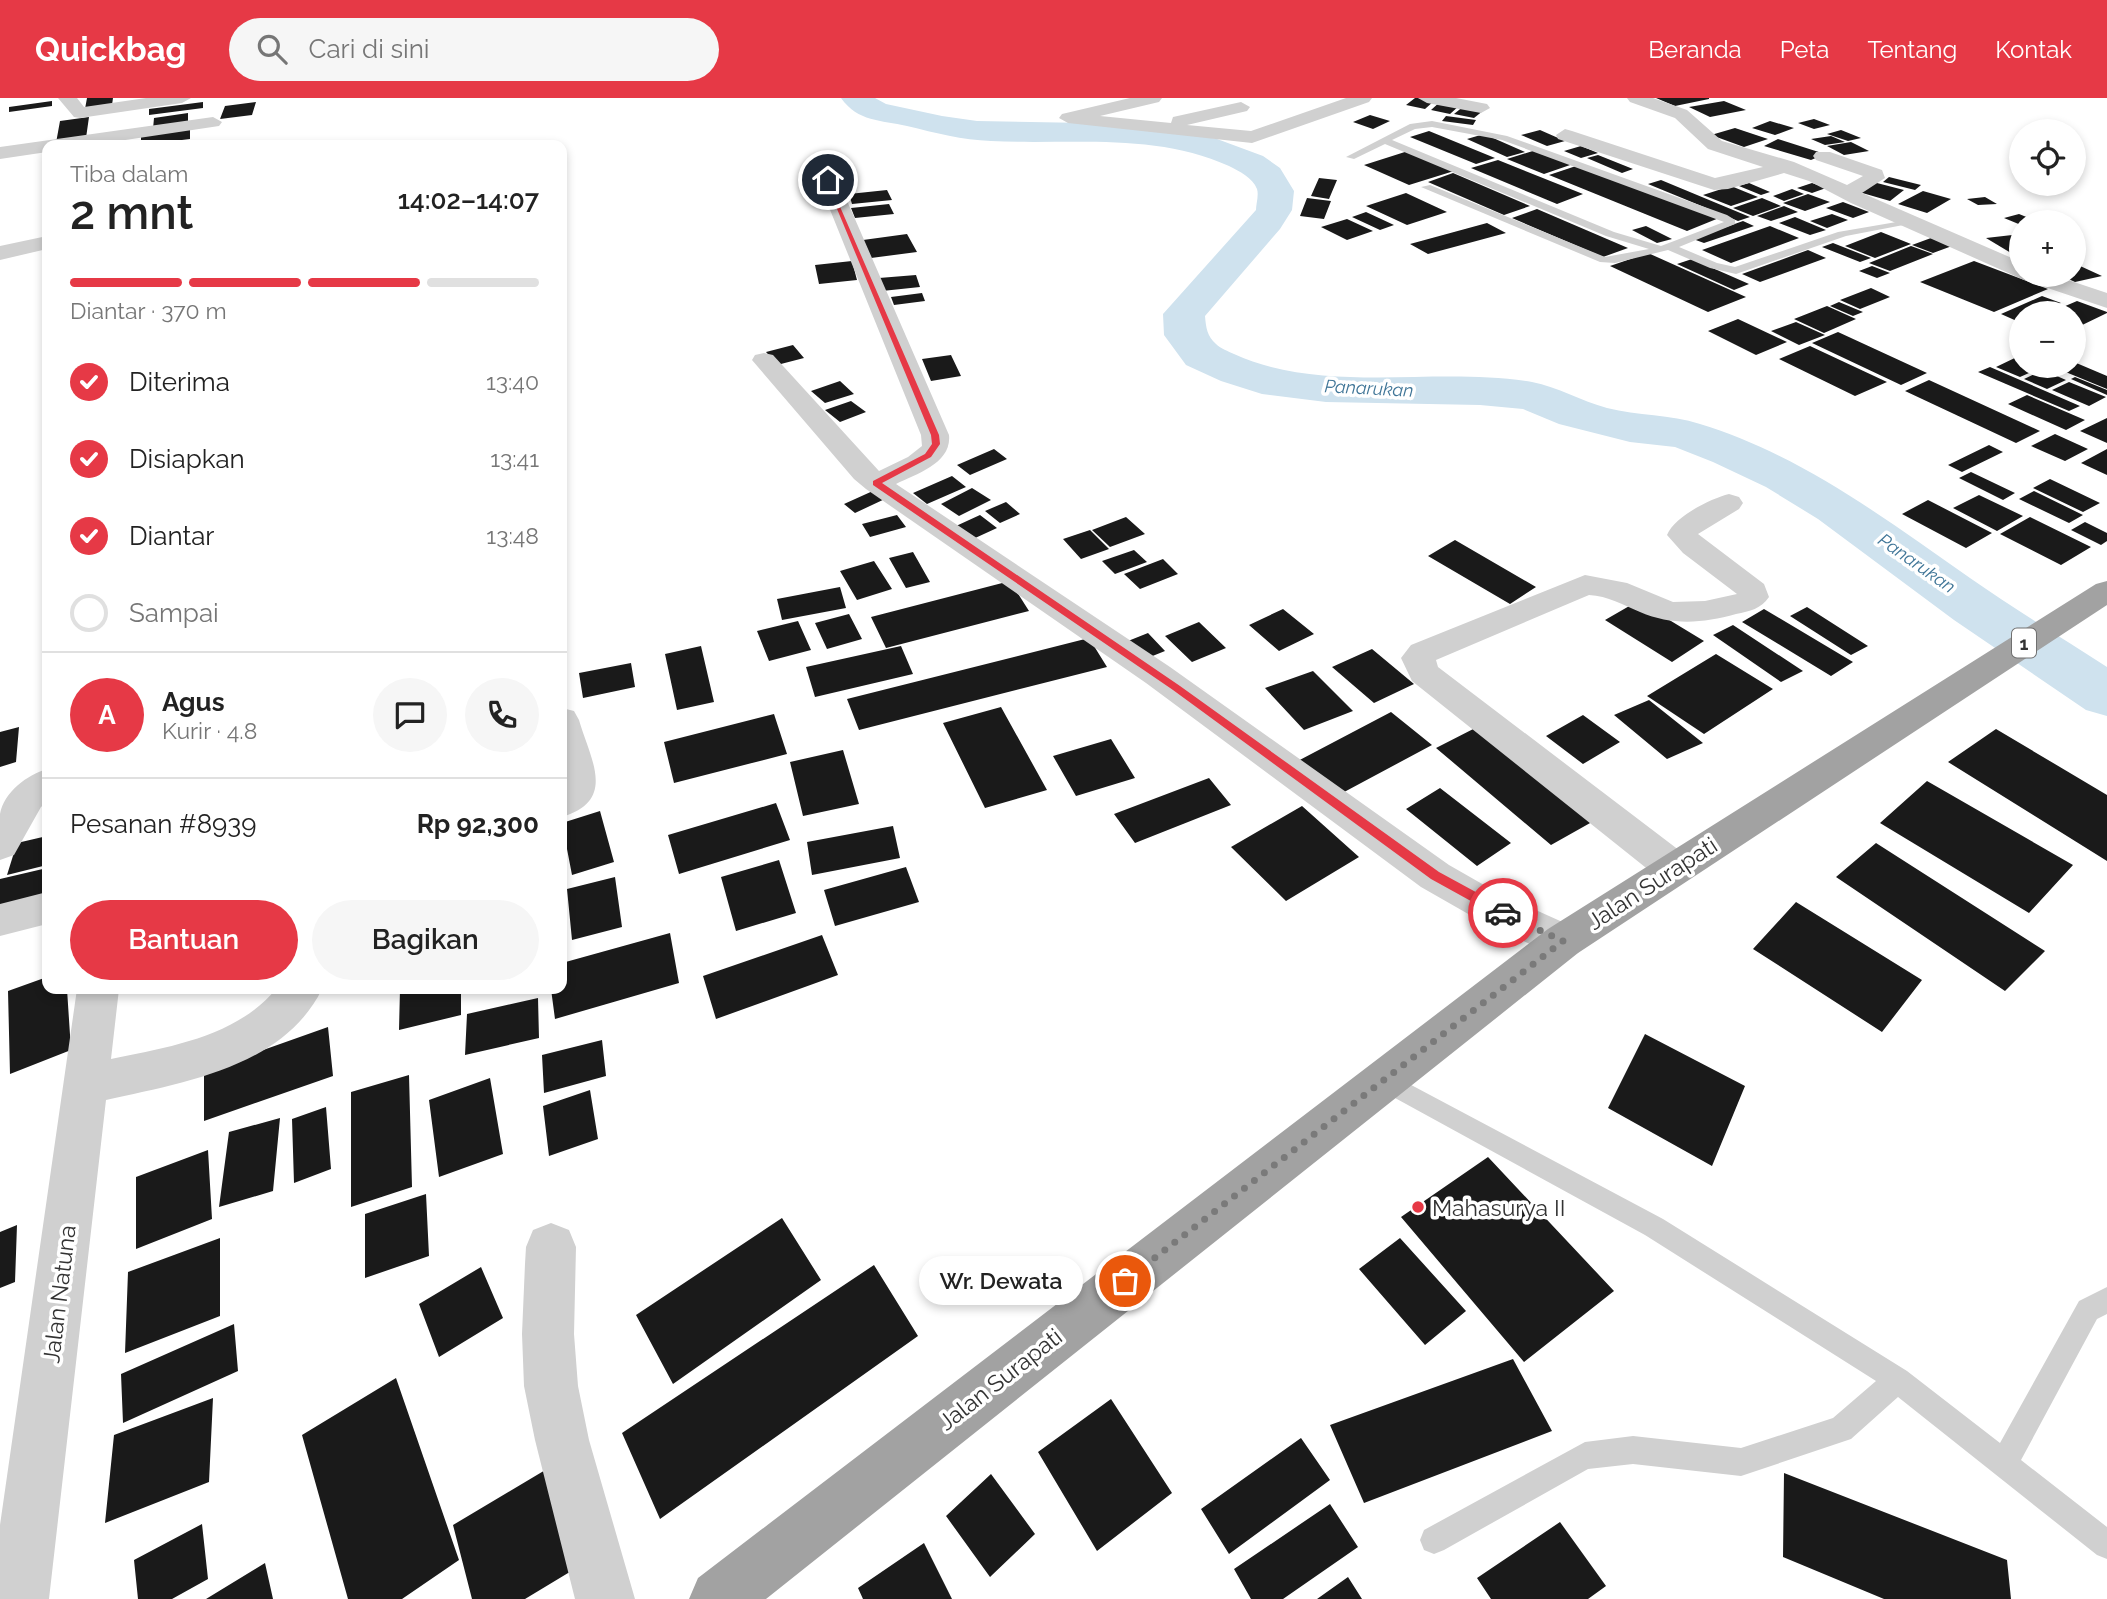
<!DOCTYPE html>
<html lang="id">
<head>
<meta charset="utf-8">
<style>
  :root { --surface:#fff; --page:#f6f6f6; --text:#222; --muted:#767676; --line:#e0e0e0; --accent:#e63946 }
  body { margin:0; font-family:Raleway,sans-serif; background:var(--page); color:var(--text); height:100vh; display:flex; flex-direction:column; font-size:26px; white-space:nowrap }
  * { box-sizing:border-box; margin:0 }
  p { font-size:23px; color:var(--muted) }
  .icon { flex:none; width:38px; height:38px; fill:none; stroke:currentColor; stroke-width:2; stroke-linecap:round; stroke-linejoin:round }
  .map { position:relative; flex:1; overflow:hidden }
  .side { position:absolute; left:42px; top:42px; width:525px; height:854px; display:flex; flex-direction:column; background:var(--surface); border-radius:14px; box-shadow:0 4px 10px #0003 }
  .side>* { flex:none }
  .tools { position:absolute; left:2009px; top:21px; display:grid; gap:14px }
  .tools a { display:grid; place-items:center; width:77px; height:77px; border-radius:50%; background:var(--surface); box-shadow:0 4px 10px #0003; font-size:35px }
  .pin { position:absolute; display:grid; place-items:center; width:60px; height:60px; color:#fff; margin:-30px; border:4px solid #fff; border-radius:50%; box-shadow:0 2px 7px #0007 }
  .courier { position:absolute; display:grid; place-items:center; width:70px; height:70px; margin:-35px; border:5px solid #e63946; border-radius:50%; background:#fff; color:#222; box-shadow:0 2px 9px #0007 }
  .bubble { position:absolute; height:49px; border-radius:24px; background:var(--surface); box-shadow:0 4px 10px #0003; font-size:23px; font-weight:600; line-height:49px; text-align:center }
  .summary em { font-style:normal; font-weight:600 }
  .summary div { display:flex; flex-direction:column-reverse }
  .summary { display:flex; align-items:center; justify-content:space-between; height:119px; padding:0 28px }
  h1 { font-size:46px; font-weight:600; line-height:52px }
  .bar { display:grid; grid-template-columns:repeat(4,1fr); gap:10px 7px; align-content:center; height:84px; padding:0 28px }
  .bar i { height:9px; border-radius:5px; background:var(--line) }
  .bar .current { background:var(--accent) }
  .bar p { grid-column:span 4 }
  .line { display:flex; align-items:center; gap:18px; padding:0 28px; border-top:2px solid var(--line) }
  .line div { flex:1 }
  .round { display:grid; place-items:center; flex:none; width:74px; height:74px; border-radius:37px; background:var(--page) }
  ol { padding:0 28px; list-style:none }
  li { display:flex; align-items:center; gap:21px; height:77px }
  li p { margin-inline-start:auto }
  li .icon { padding:7px; border-radius:50%; background:var(--accent); color:#fff; stroke-width:4 }
  li:last-child { color:var(--muted) }
  li i { width:38px; height:38px; border:4px solid var(--line); border-radius:50% }
  .primary-button { display:flex; gap:14px; margin-top:auto; padding:14px 28px }
  .primary-button a { flex:1; height:80px; border-radius:42px; background:var(--accent); color:#fff; font-size:28px; font-weight:600; line-height:80px; text-align:center }
  .primary-button a+a { background:var(--page); color:var(--text) }
  header { display:flex; align-items:center; gap:42px; box-sizing:border-box; height:98px; padding:0 35px; background:var(--accent); color:#fff }
  header strong { font-size:33px }
  nav { display:flex; gap:38px; margin-inline-start:auto; font-size:24px }
  .search { width:490px; height:63px; background:var(--page); display:flex; align-items:center; gap:18px; box-sizing:border-box; padding:0 24px; border-radius:38px; color:var(--muted); font-size:26px }
  .map>svg:first-child { display:block }
</style>
</head>
<body>
<header>
<strong>Quickbag</strong>
<div class="search"><svg class="icon" aria-label="search" viewBox="0 0 24 24"><circle cx="10" cy="10" r="6"/><path d="M15 15l6 6"/></svg>Cari di sini</div>
<nav><a>Beranda</a><a>Peta</a><a>Tentang</a><a>Kontak</a></nav>
</header>
<div class="map">
<svg width="2107" height="1501" viewBox="0 0 2107 1501">
  <rect width="100%" height="100%" fill="#fff"/>
  <g fill="none" stroke-linecap="round" stroke-linejoin="round">
    <!-- river -->
    <path fill="#cfe2ee" fill-rule="evenodd" d="M841,0H875L886,6L942,18L977,23L1143,26L1217,41L1263,58L1280,70L1294,93L1292,112L1280,131L1205,218C1206,230 1207,238 1216,246C1221,251 1228,253 1234,256C1324,297 1436,268 1532,284C1558,289 1581,303 1607,310C1638,318 1670,316 1700,326C1801,357 1884,420 1970,480C2014,511 2061,539 2107,569V618L2086,612L1954,522L1818,421L1766,389L1713,364L1675,349L1630,344L1559,326L1523,311L1480,307L1326,304L1262,296L1221,283L1186,267L1164,237L1163,216L1256,112C1256,106 1259,97 1257,91C1253,80 1239,73 1229,68C1155,34 1070,47 991,43C962,42 936,35 907,28C881,22 858,24 841,0Z"/>
  </g>
  <!-- building -->
  <path fill="#1a1a1a" d="M87,0H113L112,7L85,11Z
    M1415,0H1418L1434,3L1425,11L1406,7Z
    M1656,0H1709V1L1675,8Z
    M52,3V8L9,14V9Z
    M1441,3L1460,7L1450,16L1431,12Z
    M1724,3L1746,12L1710,19L1689,9Z
    M203,4V10L149,17V11Z
    M256,4L252,17L220,21L225,8Z
    M1464,8L1484,12L1474,20L1454,16Z
    M188,15V26L153,31L154,20Z
    M1370,17L1390,23L1373,31L1353,24Z
    M1446,18L1476,22L1473,27L1442,23Z
    M89,19L86,40L56,45L60,23Z
    M1814,21L1830,27L1814,31L1798,25Z
    M1770,23L1794,30L1775,37L1752,30Z
    M190,30V41L141,47V37Z
    M1735,30L1768,41L1744,49L1711,37Z
    M1540,32L1565,43L1547,48L1521,37Z
    M1841,32L1861,40L1848,43L1827,36Z
    M1429,33L1495,60L1476,66L1410,39Z
    M1484,36L1525,54L1507,59L1467,41Z
    M1831,38L1845,44L1825,47L1811,41Z
    M1778,41L1825,56L1811,62L1764,48Z
    M1851,44L1869,53L1844,57L1827,48Z
    M1581,48L1598,55L1581,60L1564,53Z
    M1536,52L1573,66L1544,76L1507,61Z
    M1408,53L1454,73L1409,87L1364,67Z
    M1598,57L1633,71L1622,75L1587,60Z
    M1498,62L1583,96L1557,106L1471,70Z
    M1582,66L1719,120L1687,133L1549,77Z
    M1453,75L1530,108L1504,117L1428,84Z
    M1889,79L1921,87L1915,92L1883,84Z
    M1319,80L1337,82L1329,101L1311,98Z
    M1661,82L1750,119L1738,123L1648,86Z
    M1873,84L1904,92L1890,103L1859,94Z
    M1749,85L1770,94L1761,97L1739,88Z
    M1812,85L1826,90L1812,95L1797,90Z
    M1731,88L1758,99L1731,108L1703,97Z
    M1792,91L1804,96L1784,103L1773,98Z
    M887,92L892,102L852,106L849,96Z
    M1923,93L1951,101L1927,115L1898,106Z
    M1406,95L1447,114L1407,127L1366,108Z
    M1808,96L1830,104L1805,113L1783,105Z
    M1985,99L1997,106L1978,107L1967,101Z
    M1307,100L1331,103L1324,121L1300,118Z
    M1762,100L1781,108L1753,118L1733,110Z
    M1843,104L1869,114L1853,120L1826,110Z
    M889,106L894,116L855,120L851,110Z
    M1784,108L1798,114L1771,123L1757,118Z
    M1537,111L1628,150L1603,159L1512,120Z
    M1366,114L1394,127L1380,132L1352,119Z
    M1832,116L1848,122L1827,130L1810,123Z
    M2019,116L2039,124H2021V127L2004,120Z
    M1795,119L1826,132L1810,137L1779,125Z
    M1347,121L1373,133L1347,142L1321,129Z
    M1743,123L1754,128L1704,145L1693,141Z
    M1487,125L1506,135L1428,156L1410,146Z
    M1646,128L1672,141L1657,145L1632,132Z
    M1770,128L1799,140L1731,165L1702,152Z
    M1881,134L1911,146L1875,160L1845,148Z
    M907,136L917,154L871,160L863,142Z
    M2021,136V154L2011,155L1986,140Z
    M1931,140L1952,148L1933,155L1912,147Z
    M1833,145L1871,160L1860,164L1822,149Z
    M1911,148L1933,156L1890,173L1869,165Z
    M1808,152L1826,160L1760,184L1742,176Z
    M1648,155L1746,199L1708,214L1610,168Z
    M1692,161L1749,186L1734,192L1677,166Z
    M852,163L857,182L819,186L815,167Z
    M1974,163L2048,191L1994,214L1920,184Z
    M2078,167L2102,178L2075,184L2060,177H2074V168Z
    M1872,168L1890,175L1877,180L1859,173Z
    M916,177L920,189L882,193L879,180Z
    M1871,190L1890,199L1860,211L1840,202Z
    M922,195L925,203L894,207L891,199Z
    M2042,198L2061,205L2038,215H2021L2019,224L2001,216Z
    M2077,203L2107,214V215L2074,231V215H2049Z
    M1839,204L1863,214L1853,218L1830,208Z
    M1827,208L1856,221L1824,235L1794,221Z
    M1738,221L1787,244L1756,257L1708,233Z
    M1796,224L1825,237L1799,247L1771,233Z
    M1838,234L1927,275L1901,287L1812,245Z
    M793,247L804,260L777,267L766,254Z
    M1810,248L1887,284L1855,298L1779,261Z
    M951,257L961,278L931,283L922,261Z
    M2021,257V268H2045L2020,279L1996,269Z
    M2074,264L2107,278V291L2051,268H2074Z
    M1990,269L2080,308L2069,313L1978,274Z
    M2043,272L2066,282L2047,291L2024,281Z
    M2075,279L2107,292V297L2071,281Z
    M1929,282L2040,333L2016,345L1905,293Z
    M840,283L854,296L825,305L811,293Z
    M2069,284L2106,299L2089,308L2052,292Z
    M2027,297L2085,322L2066,332L2008,306Z
    M851,303L866,314L840,324L825,312Z
    M2107,320V345L2080,333Z
    M2055,336L2088,351L2065,363L2031,348Z
    M1989,347L2003,354L1962,374L1948,367Z
    M994,351L1007,361L970,377L957,367Z
    M2107,351V377L2081,365Z
    M1971,374L2015,395L2003,402L1959,380Z
    M952,378L966,389L927,406L913,395Z
    M2050,381L2100,405L2083,414L2033,390Z
    M972,390L991,402L959,418L941,406Z
    M875,392L887,400L855,415L844,406Z
    M2034,393L2083,417L2069,425L2019,401Z
    M1979,397L2023,418L1997,433L1953,410Z
    M1928,402L1992,435L1966,450L1902,416Z
    M1006,404L1020,416L1000,425L985,413Z
    M897,417L906,429L870,439L862,426Z
    M980,417L997,430L973,441L956,428Z
    M1126,419L1145,436L1110,449L1092,432Z
    M2030,419L2091,449L2061,467L2000,436Z
    M2085,424L2107,435V443L2101,447L2071,432Z
    M1090,432L1109,451L1081,461L1063,441Z
    M1455,442L1536,489L1510,506L1428,458Z
    M1134,452L1147,464L1115,476L1102,463Z
    M913,454L930,484L906,490L889,460Z
    M1163,461L1178,476L1140,491L1124,476Z
    M874,463L892,491L857,502L840,473Z
    M1010,483L1029,513L886,550L871,519Z
    M840,489L846,510L782,522L777,501Z
    M1638,503L1704,543L1672,564L1605,522Z
    M1807,509L1868,548L1851,557L1790,518Z
    M1283,511L1314,536L1279,553L1249,527Z
    M1764,511L1853,564L1831,578L1742,524Z
    M849,516L862,541L827,551L815,525Z
    M798,523L811,552L769,563L757,533Z
    M1199,524L1226,550L1192,564L1165,538Z
    M1733,527L1803,573L1781,584L1713,537Z
    M1148,535L1165,553L1140,563L1123,545Z
    M1089,540L1107,569L859,632L847,601Z
    M701,548L714,604L677,612L665,556Z
    M901,548L913,576L815,599L806,569Z
    M1372,551L1414,586L1374,605L1332,569Z
    M1716,556L1773,591L1704,636L1647,598Z
    M631,565L635,589L583,600L579,575Z
    M1313,573L1353,613L1304,632L1265,590Z
    M1649,602L1703,645L1667,661L1614,617Z
    M1001,609L1047,692L985,710L943,625Z
    M1391,614L1432,647L1333,700L1294,665Z
    M774,616L787,656L674,685L664,644Z
    M1583,617L1620,644L1583,666L1546,638Z
    M1483,626L1599,720L1551,747L1436,650Z
    M19,629L16,664L0,669V634Z
    M1996,631L2107,697V763L1948,664Z
    M1111,641L1135,680L1076,698L1053,658Z
    M843,652L859,706L803,718L790,664Z
    M1209,680L1231,707L1135,745L1114,716Z
    M1927,683L2073,767L2029,815L1880,725Z
    M1440,690L1511,745L1477,768L1406,711Z
    M776,705L790,742L679,776L668,737Z
    M1302,708L1359,759L1286,803L1231,749Z
    M600,713L614,764L572,777L562,725Z
    M893,728L900,760L812,777L807,744Z
    M47,738V767L7,777L17,745Z
    M1876,745L2045,853L2005,893L1836,779Z
    M779,762L796,815L736,833L721,779Z
    M906,769L919,804L835,828L824,792Z
    M47,770V801L0,812V781Z
    M615,779L622,829L572,842L567,791Z
    M1796,804L1922,882L1882,934L1753,851Z
    M670,835L679,885L555,921L551,891H562V865Z
    M822,837L838,877L716,921L703,878Z
    M47,879V891H67L71,952L10,976L8,893Z
    M400,891H461V917L399,932Z
    M538,900L539,940L465,957L467,916Z
    M328,929L333,978L204,1023V973Z
    M1645,936L1745,988L1712,1068L1608,1010Z
    M602,942L606,978L544,995L542,957Z
    M409,977L412,1089L351,1109V994Z
    M490,980L503,1056L439,1079L429,1002Z
    M590,992L598,1041L549,1058L543,1008Z
    M326,1009L331,1071L294,1085L292,1021Z
    M280,1020L273,1093L219,1109L229,1034Z
    M208,1052L212,1121L136,1151V1079Z
    M1488,1059L1614,1193L1524,1264L1401,1119Z
    M426,1096L429,1158L365,1180V1116Z
    M782,1120L821,1182L673,1286L636,1217Z
    M17,1127L15,1184L0,1190V1134Z
    M220,1140V1218L125,1255L128,1174Z
    M1400,1140L1466,1213L1425,1247L1359,1171Z
    M874,1167L918,1238L660,1421L622,1335Z
    M481,1169L503,1220L439,1259L419,1206Z
    M234,1226L238,1273L123,1325L121,1276Z
    M1513,1261L1552,1333L1364,1405L1330,1327Z
    M396,1280L459,1462L402,1501H348L302,1337Z
    M213,1300L209,1384L105,1425L114,1337Z
    M1111,1301L1172,1395L1097,1453L1038,1354Z
    M1301,1340L1330,1382L1229,1456L1201,1411Z
    M552,1368L583,1466L525,1501H472L453,1427Z
    M1784,1375L2007,1462L2011,1501H1884L1783,1459Z
    M991,1376L1035,1436L990,1479L946,1418Z
    M1330,1406L1358,1449L1283,1501H1251L1234,1471Z
    M1560,1424L1606,1488L1588,1501H1491L1477,1480Z
    M202,1426L208,1481L172,1501H138L134,1462Z
    M924,1445L952,1501H863L858,1490Z
    M265,1465L273,1501H206Z
    M1348,1479L1362,1501H1317Z"/>
  <g fill="none" stroke-linecap="round" stroke-linejoin="round">
    <!-- service -->
    <path fill="#d0d0d0" fill-rule="evenodd" d="M1432,23L1507,38L1727,117L1735,122V126L1679,149L1717,165L1735,169L1838,134L1914,121L1919,124L1846,138L1736,176L1710,170L1668,152L1615,165L1600,164L1421,89L1430,87L1605,159L1649,151L1606,138L1385,46L1354,61L1346,59L1410,26ZM1432,29L1502,42L1724,124L1661,148L1614,134L1392,42L1415,31Z
      M1383,972L1663,1121L1907,1273L2000,1345L2079,1203L2107,1189V1216L2097,1221L2021,1362L2107,1429V1461L2097,1457L1898,1299L1851,1341L1741,1378L1633,1366L1588,1371L1444,1452L1434,1456L1424,1452L1420,1442L1424,1432L1585,1344L1633,1338L1741,1350L1833,1320L1876,1283L1645,1137L1375,989L1372,982L1375,975Z"/>
    <!-- minor -->
    <path fill="#d0d0d0" fill-rule="evenodd" d="M58,0H77L84,9L146,0H191L182,5L80,20L74,19Z
      M1130,0H1162L1159,4L1100,18L1171,25L1173,19L1241,4L1250,9L1247,13L1187,27L1251,33L1346,0H1372L1369,4L1252,45L1068,25L1059,20L1062,16Z
      M1418,0H1456L1487,6L1490,10L1481,15L1427,5Z
      M1627,0H1653L1687,12L1722,43L1794,64L1847,87L1863,78L1816,62L1813,58L1816,54H1830L1882,72L1885,80L1862,95L2021,164V177H2053L2107,195V210L2024,182L1851,105L1809,83L1784,75L1728,91L1714,92L1558,41L1556,37L1565,31L1572,33L1715,80L1763,69L1708,51L1675,20L1630,4Z
      M213,19L222,24L219,28L92,47H47V54L0,61V49Z
      M828,76L835,78L838,82L949,337C952,365 917,376 896,386L1170,569L1449,767L1498,795L1578,831L1584,843L1578,855L1563,860L1548,855L1470,817L1421,789L1146,585L866,391L854,381L752,262L755,257L764,255L773,257L879,373L908,359L922,348L921,337L818,82L821,78Z
      M47,138V151L0,162V148Z
      M1729,396L1739,399L1743,405L1739,411L1698,436L1764,486L1769,499C1761,511 1750,513 1736,516C1703,525 1673,528 1640,514C1623,507 1608,498 1589,497L1436,562L1438,569L1688,759L1694,770L1688,781L1674,785L1660,781L1412,583L1401,560L1411,547L1585,477L1627,485L1673,504L1705,503L1737,496L1683,455L1667,437C1675,418 1710,401 1729,396Z
      M562,610L574,613L579,622C591,663 617,702 562,719Z
      M47,671V704L41,709L14,757L0,762C0,747 0,730 0,716C4,694 27,677 47,671Z
      M47,794V826L0,838V806Z
      M77,891H119L111,961C169,949 236,939 276,891H322C284,969 183,985 106,1002L49,1501H0V1427Z
      M551,1125L569,1132L576,1149L574,1236L578,1288L589,1342L635,1501H575L535,1342L524,1288L522,1236L525,1166L526,1149L533,1132Z"/>
    <!-- trunk -->
    <path fill="#a2a2a2" fill-rule="evenodd" d="M2107,483V507L1578,855L766,1501H689L698,1480L1548,831L2096,486Z"/>
  </g>
  <!-- route -->
  <path fill="#e63946" d="M828,81L939,337L940,346L931,359L882,385L1180,588L1439,774L1507,811V818H1498L1431,781L1173,592L873,387V383L925,356L932,346L931,337L825,82Z"/>
  <g fill="none" stroke-linecap="round" stroke-linejoin="round">
    <!-- done -->
    <path stroke="#7a7a7a" stroke-width="7" stroke-dasharray="0 12.6" d="M1125,1183L1563,843L1503,815"/>
  </g>
  <!-- markers -->
  <circle fill="#e63946" stroke="#fff" stroke-width="2.5" cx="1418" cy="1109" r="7"/>
  <g text-anchor="middle" dominant-baseline="central" stroke-width="7" stroke-linejoin="round" paint-order="stroke">
    <!-- far-water labels -->
    <g font-size="18" font-style="italic" fill="#3f7597" stroke="#fff">
      <text transform="translate(1369 290) rotate(3)">Panarukan</text>
      <text transform="translate(1917 465) rotate(35)">Panarukan</text>
    </g>
    <!-- shield labels -->
    <rect fill="#fff" stroke="#707070" stroke-width="2" x="2012" y="530.5" width="24" height="29" rx="5"/>
    <g font-size="18" font-weight="bold" fill="#333">
      <text x="2024" y="545">1</text>
    </g>
    <!-- near-street labels -->
    <g font-size="23" fill="#333" stroke="#fff">
      <text transform="translate(1652 785) rotate(-33)">Jalan Surapati</text>
      <text transform="translate(59 1196) rotate(-83)">Jalan Natuna</text>
      <text transform="translate(1000 1281) rotate(-38)">Jalan Surapati</text>
    </g>
    <!-- near-poi labels -->
    <g font-size="23" fill="#333" stroke="#fff" text-anchor="start">
      <text x="1432" y="1109">Mahasurya II</text>
    </g>
  </g>
</svg>
<div class="tools">
<a><svg class="icon" aria-label="locate" viewBox="0 0 24 24"><circle cx="12" cy="12" r="6"/><path d="M12 2v4M12 18v4M2 12h4M18 12h4"/></svg></a>
<a>+</a>
<a>−</a>
</div>
<div class="pin" style="left:1125px;top:1183px;background:#ea580c"><svg class="icon" aria-label="bag" viewBox="0 0 24 24"><path d="M5 8h14l-1 12H6zM9 8a3 3 0 0 1 6 0"/></svg></div>
<div class="pin" style="left:828px;top:82px;background:#1f2937"><svg class="icon" aria-label="home" viewBox="0 0 24 24"><path d="M3 11l9-7 9 7M6 9v11h12V9"/></svg></div>
<div class="courier" style="left:1503px;top:815px"><svg class="icon" aria-label="car" viewBox="0 0 24 24"><path d="M5 17H2v-5l4-1 3-4h7l3 4 3 1v5h-3M9 17h6M6 11h13"/><circle cx="7" cy="17" r="2"/><circle cx="17" cy="17" r="2"/></svg></div>
<div class="bubble" style="left:919px;top:1158px;width:164px">Wr. Dewata</div>
<section class="side">
<div class="summary"><div><h1>2 mnt</h1><p>Tiba dalam</p></div><em>14:02–14:07</em></div>
<div class="bar"><i class="current"></i><i class="current"></i><i class="current"></i><i></i><p>Diantar · 370 m</p></div>
<ol>
<li><svg class="icon" aria-label="check" viewBox="0 0 24 24"><path d="M5 12l5 5 9-10"/></svg>Diterima<p>13:40</p></li>
<li><svg class="icon" aria-label="check" viewBox="0 0 24 24"><path d="M5 12l5 5 9-10"/></svg>Disiapkan<p>13:41</p></li>
<li><svg class="icon" aria-label="check" viewBox="0 0 24 24"><path d="M5 12l5 5 9-10"/></svg>Diantar<p>13:48</p></li>
<li><i></i>Sampai</li>
</ol>
<div class="line" style="height:126px"><b class="round" style="background:var(--accent);color:#fff">A</b><div><b>Agus</b><p>Kurir · 4.8</p></div><a class="round"><svg class="icon" aria-label="chat" viewBox="0 0 24 24"><path d="M4 5h16v11H9l-5 4z"/></svg></a><a class="round"><svg class="icon" aria-label="phone" viewBox="0 0 24 24"><path d="M5 4h4l2 5-3 2q2 4 5 5l2-3 5 2v4C11 20 4 13 5 4z"/></svg></a></div>
<div class="line" style="height:91px"><div>Pesanan #8939</div><b>Rp 92,300</b></div>
<div class="primary-button"><a>Bantuan</a><a>Bagikan</a></div>
</section>
</div>
</body>
</html>
